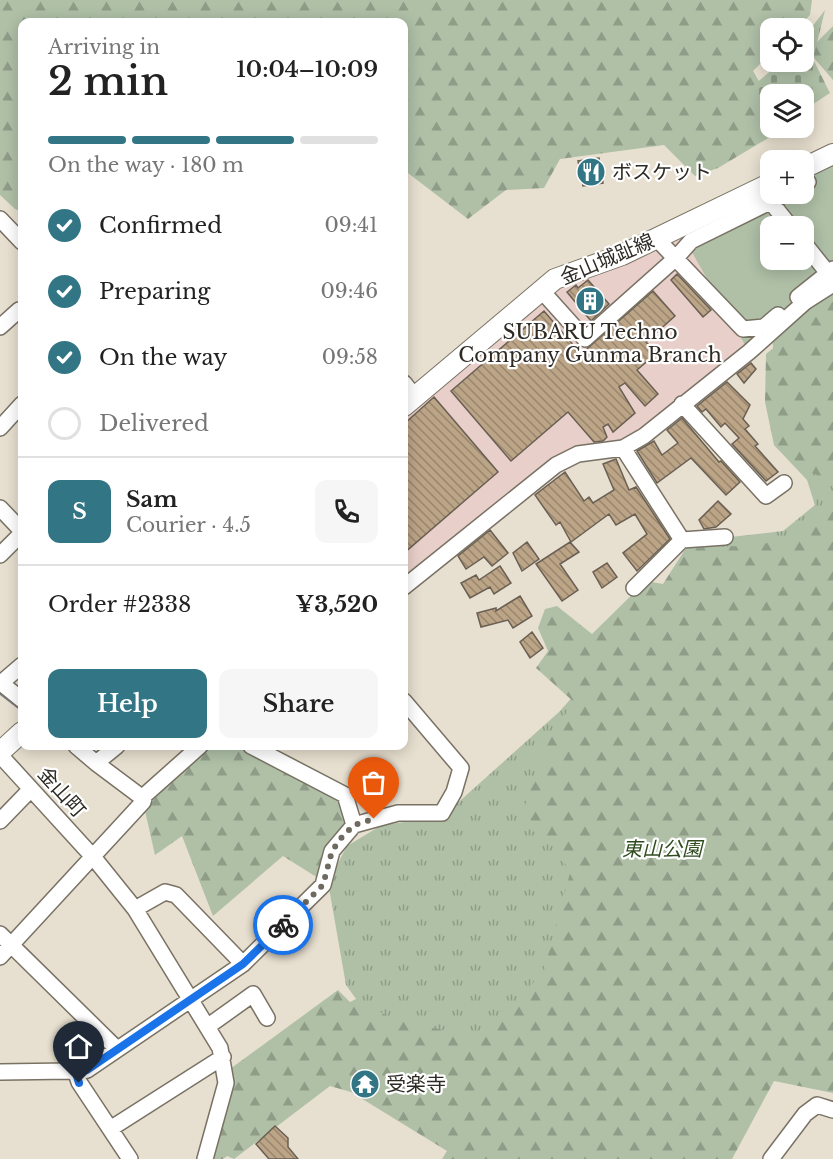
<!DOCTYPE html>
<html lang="en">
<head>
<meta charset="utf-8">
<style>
  :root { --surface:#fff; --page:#f6f6f6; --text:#222; --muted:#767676; --line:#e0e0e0; --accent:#327686 }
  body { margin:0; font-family:"Libre Baskerville","Noto Sans JP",serif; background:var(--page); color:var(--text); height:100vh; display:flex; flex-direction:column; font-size:22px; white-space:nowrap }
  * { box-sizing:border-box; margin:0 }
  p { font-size:20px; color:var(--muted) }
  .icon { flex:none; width:33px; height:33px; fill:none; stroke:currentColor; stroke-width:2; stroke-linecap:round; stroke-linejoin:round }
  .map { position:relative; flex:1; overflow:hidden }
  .details { position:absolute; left:18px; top:18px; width:390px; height:732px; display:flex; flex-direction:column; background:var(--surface); border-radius:12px; box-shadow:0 3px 15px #0003 }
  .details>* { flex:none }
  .controls { position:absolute; left:760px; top:18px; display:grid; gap:12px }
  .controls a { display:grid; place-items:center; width:54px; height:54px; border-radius:12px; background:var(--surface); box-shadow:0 3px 15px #0003; font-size:30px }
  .pin { position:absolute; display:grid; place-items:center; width:51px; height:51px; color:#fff; margin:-62px -26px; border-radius:50% 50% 50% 0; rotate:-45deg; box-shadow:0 0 6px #0007 }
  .pin .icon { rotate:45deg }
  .courier { position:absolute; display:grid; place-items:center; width:60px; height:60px; margin:-30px; border:4px solid #1a73e8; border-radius:50%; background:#fff; color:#222; box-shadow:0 2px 8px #0007 }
  .head em { font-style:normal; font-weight:600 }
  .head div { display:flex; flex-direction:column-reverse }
  .head { display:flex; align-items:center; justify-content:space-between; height:102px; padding:0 30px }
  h1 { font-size:39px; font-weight:600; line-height:45px }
  .bar { display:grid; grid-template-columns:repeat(4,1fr); gap:9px 6px; align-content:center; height:72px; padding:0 30px }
  .bar i { height:8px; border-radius:4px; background:var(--line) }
  .bar .on { background:var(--accent) }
  .bar p { grid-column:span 4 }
  .line { display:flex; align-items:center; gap:15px; padding:0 30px; border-top:2px solid var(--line) }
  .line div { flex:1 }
  .round { display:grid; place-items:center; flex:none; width:63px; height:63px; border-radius:12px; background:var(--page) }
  ol { padding:0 30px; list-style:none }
  li { display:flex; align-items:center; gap:18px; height:66px }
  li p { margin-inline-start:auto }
  li .icon { padding:6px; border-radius:50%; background:var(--accent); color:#fff; stroke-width:4 }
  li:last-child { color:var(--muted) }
  li i { width:33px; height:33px; border:3px solid var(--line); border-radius:50% }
  .primary-button { display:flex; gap:12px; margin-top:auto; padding:12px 30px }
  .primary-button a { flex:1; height:69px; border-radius:12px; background:var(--accent); color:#fff; font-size:24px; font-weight:600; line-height:69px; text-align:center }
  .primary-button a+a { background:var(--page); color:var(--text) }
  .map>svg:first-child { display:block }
</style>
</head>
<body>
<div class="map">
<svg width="833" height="1159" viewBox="0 0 833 1159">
  <defs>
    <pattern id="grass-tufts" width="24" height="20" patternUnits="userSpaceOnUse" patternTransform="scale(1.5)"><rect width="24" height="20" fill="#afc0a7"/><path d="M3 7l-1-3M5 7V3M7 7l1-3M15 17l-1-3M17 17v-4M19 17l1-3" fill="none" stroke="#8f9c88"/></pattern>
    <pattern id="forest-firs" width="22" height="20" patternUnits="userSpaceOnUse" patternTransform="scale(1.5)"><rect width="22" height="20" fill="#afc0a7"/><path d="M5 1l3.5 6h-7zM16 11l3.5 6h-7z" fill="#8f9c88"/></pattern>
    <pattern id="cemetery-stones" width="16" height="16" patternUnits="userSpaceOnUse" patternTransform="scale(1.5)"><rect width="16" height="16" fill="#afc0a7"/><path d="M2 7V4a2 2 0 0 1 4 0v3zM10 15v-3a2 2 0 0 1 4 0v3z" fill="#8f9c88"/></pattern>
    <pattern id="building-back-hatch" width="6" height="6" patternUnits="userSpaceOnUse" patternTransform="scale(1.5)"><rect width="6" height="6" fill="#bca487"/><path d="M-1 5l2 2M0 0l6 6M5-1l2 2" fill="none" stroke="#99866e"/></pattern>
  </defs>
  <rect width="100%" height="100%" fill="#e7dfcf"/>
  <!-- industrial -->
  <path fill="#e9cfc9" d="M678,228L749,352L644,436L578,454L404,585V406L534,295Z"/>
  <!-- grass -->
  <path fill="url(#grass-tufts)" d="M833,285V979L492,1066L364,1010L346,985L328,882L347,846L382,825L442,817L559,712L713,539L783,531L815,505L807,480L774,445L775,379L772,331Z"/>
  <!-- forest -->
  <path fill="url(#forest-firs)" d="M0,0H812L810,15L797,28H771V53L753,71L771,102V128H785L718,168L695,176L664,145L560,159L544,188L506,190L468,219L404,170V22H22V212L15,209L0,195Z
    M833,26V80L808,51Z
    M833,299V471L821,476L803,470L774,445L765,402L766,354Z
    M833,509V1093L774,1081L732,1159H442L447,1151L351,1092L330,1086L234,1159L227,1156L223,1159H204L226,1072L338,990L350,1002L356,999L397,1021L469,1035L501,1021L544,970L570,873L558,850L520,821C533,782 546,733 575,703L536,668L548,651L538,628L545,609L557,606L592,634L646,581L663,584L686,548C734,545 802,551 833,509Z
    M203,746H250L334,787L354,825L318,878L283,856L213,916L182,836L155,855L143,802Z"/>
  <!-- cemetery -->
  <path fill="url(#cemetery-stones)" d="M825,10L813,59L830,93L804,110V94H771V118L747,91L781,62H804V37Z"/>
  <!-- pitch -->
  <path fill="#afc0a7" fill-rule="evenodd" d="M833,154V285L749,352L678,228L771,194H804V168ZM771,226H804V260H771Z"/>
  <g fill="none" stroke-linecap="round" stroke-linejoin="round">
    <!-- stream -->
    <path stroke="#7a8598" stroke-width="3" d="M0,693L22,710"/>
  </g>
  <!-- building -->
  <path fill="url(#building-back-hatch)" stroke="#695f53" stroke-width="1.5" d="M599,158L603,183L583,186L578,161Z
    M677,274L711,310L703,317L671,280Z
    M588,280L609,304L591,321L567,292L576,285L578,288Z
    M653,291L675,316L646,342L657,353L637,370L658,394L645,406L625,383L619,387L635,413L613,432L608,424L603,427L607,437L603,441L594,442L568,412L511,461L451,391L544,311L581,354Z
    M751,363L756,369L744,383L737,374Z
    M727,382L750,405L743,419L749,426L745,429L758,444L755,446L778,472L766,481L732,444L739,438L725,423L721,427L706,409L702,412L697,406Z
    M434,397L498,472L404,553V424Z
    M682,418L719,462L721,461L740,482L726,495L691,458L657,483L637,451L654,441L662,455L678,443L667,430Z
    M616,459L629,490L636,487L670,539L637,571L623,553L647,534L635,514L616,525L609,514L571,542L560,522L556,525L535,495L565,472L584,501L589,497L593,503L614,490L603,464Z
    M718,501L731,514L716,527L704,529L699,520Z
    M490,530L508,553L492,566L484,557L466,569L458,556Z
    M527,542L539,559L522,571L513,553Z
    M570,542L579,552L560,564L578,590L562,601L536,564Z
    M607,563L617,577L602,588L593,572Z
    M500,566L511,583L494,594L490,587L470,598L461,583L476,575L479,580Z
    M520,596L532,616L513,628L508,620L481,627L477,613L496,608V611Z
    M532,632L543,648L530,658L520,642Z
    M275,1126L288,1138V1147L298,1159H269L256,1144Z"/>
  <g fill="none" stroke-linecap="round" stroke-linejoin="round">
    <!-- minor casing -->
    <g stroke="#797264" stroke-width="18">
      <path id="minor" d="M804,184L808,182
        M770,201L790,226
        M0,219L22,242
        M656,238L743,329L764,327L778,315
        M804,243L827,272
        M541,290L585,339L676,258L691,241L786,194
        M798,297L833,269
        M0,327L19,310L22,313
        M404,383L415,397
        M682,404L766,496L784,483
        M0,428L22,404
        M623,448L682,540
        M0,508L22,531
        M0,555L22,533
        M404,587L556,465L578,454L623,448L644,436L749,352L805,302L833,284
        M634,588L682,540L725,537
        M22,665L1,683L22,700
        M76,746L96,763L117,746
        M251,746L345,795L354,825
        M0,755L94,858L135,909L220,1048L226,1083L205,1159
        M96,763L144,799
        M0,821L31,789
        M135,909L165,892L176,895L243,964
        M0,934L116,1048
        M0,957L143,802L145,795L200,746
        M207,1027L253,994L267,1018
        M0,1072L71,1071L76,1073
        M110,1129L223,1057
        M130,1159L79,1082L76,1073L87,1070L243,964L323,885L332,851L354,825L398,813H442L454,792L461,768L404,701
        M771,1159L805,1114L817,1105L833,1110"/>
    </g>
    <!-- major casing -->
    <g stroke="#797264" stroke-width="22">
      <path id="major" d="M804,168L833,154
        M404,406L555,279L622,255L771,183
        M0,752L22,732"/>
    </g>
    <!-- minor -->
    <use href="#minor" stroke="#fff" stroke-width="15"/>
    <!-- major -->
    <use href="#major" stroke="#fff" stroke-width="20"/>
  </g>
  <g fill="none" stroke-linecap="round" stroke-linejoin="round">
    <!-- done -->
    <path stroke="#6f6a60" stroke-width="6" stroke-dasharray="0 10.8" d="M283,925L323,885L332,851L342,837L354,825L374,819"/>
    <!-- route -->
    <path stroke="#1a73e8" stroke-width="8" d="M79,1083L76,1073L87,1070L243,964L283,925"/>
  </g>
  <!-- icons -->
  <defs>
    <g id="restaurant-disc" transform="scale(1.5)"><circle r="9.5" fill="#327686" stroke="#fff"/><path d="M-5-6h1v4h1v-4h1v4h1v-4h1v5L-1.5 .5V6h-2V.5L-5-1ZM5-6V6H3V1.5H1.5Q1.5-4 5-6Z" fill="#fff"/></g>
    <g id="building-disc" transform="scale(1.5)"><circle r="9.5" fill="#327686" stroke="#fff"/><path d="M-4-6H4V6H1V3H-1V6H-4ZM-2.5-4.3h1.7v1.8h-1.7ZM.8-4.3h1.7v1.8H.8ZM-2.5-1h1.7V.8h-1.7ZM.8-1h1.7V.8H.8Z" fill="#fff"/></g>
    <g id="temple-disc" transform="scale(1.5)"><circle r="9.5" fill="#327686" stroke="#fff"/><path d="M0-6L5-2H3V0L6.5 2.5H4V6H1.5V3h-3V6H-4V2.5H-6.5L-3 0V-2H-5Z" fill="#fff"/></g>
  </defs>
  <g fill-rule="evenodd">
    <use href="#restaurant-disc" x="591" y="172"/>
    <use href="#building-disc" x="590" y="301"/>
    <use href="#temple-disc" x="365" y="1084"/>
  </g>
  <g text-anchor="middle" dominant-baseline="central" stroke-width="4.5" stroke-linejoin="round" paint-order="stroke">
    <!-- poi labels -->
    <g font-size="20" fill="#2e2b25" stroke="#fff" text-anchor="start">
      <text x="612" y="172">ボスケット</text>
      <text x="590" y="332" text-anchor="middle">SUBARU Techno<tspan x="590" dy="23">Company Gunma Branch</tspan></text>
      <text x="386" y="1084">受楽寺</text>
    </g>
    <!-- street labels -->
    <g font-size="20" fill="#2e2b25" stroke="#fff">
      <text transform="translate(607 259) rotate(-23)">金山城趾線</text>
      <text transform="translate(62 792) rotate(48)">金山町</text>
    </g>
    <!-- park labels -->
    <g font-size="20" font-style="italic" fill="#304c1f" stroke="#fff">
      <text x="662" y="849">東山公園</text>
    </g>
  </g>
</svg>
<div class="controls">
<a><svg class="icon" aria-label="locate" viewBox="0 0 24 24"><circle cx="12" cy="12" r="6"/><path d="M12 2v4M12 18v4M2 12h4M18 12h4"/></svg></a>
<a><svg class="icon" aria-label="layers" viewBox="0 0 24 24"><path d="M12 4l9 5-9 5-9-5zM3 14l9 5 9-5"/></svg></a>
<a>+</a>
<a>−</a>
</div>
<div class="pin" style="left:374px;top:819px;background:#ea580c"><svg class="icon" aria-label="bag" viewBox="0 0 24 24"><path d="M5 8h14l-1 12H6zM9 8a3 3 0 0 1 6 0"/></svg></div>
<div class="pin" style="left:79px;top:1083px;background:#1f2937"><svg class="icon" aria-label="home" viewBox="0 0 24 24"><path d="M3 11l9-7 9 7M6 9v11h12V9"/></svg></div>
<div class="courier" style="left:283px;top:925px"><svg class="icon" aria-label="bike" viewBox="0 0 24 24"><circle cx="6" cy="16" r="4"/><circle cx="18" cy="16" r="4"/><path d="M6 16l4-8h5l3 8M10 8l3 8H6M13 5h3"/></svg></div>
<section class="details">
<div class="head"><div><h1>2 min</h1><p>Arriving in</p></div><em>10:04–10:09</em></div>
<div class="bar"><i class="on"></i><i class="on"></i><i class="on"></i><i></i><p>On the way · 180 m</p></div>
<ol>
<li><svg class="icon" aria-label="check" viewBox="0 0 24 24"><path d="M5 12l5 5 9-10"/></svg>Confirmed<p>09:41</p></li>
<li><svg class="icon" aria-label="check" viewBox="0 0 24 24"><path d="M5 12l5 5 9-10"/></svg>Preparing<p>09:46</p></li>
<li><svg class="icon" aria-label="check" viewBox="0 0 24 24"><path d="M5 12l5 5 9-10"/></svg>On the way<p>09:58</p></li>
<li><i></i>Delivered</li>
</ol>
<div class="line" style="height:108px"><b class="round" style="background:var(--accent);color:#fff">S</b><div><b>Sam</b><p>Courier · 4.5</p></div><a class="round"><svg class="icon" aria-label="phone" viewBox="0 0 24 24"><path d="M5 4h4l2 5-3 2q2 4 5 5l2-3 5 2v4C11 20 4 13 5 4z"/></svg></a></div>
<div class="line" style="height:78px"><div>Order #2338</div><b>¥3,520</b></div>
<div class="primary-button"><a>Help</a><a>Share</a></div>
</section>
</div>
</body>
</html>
